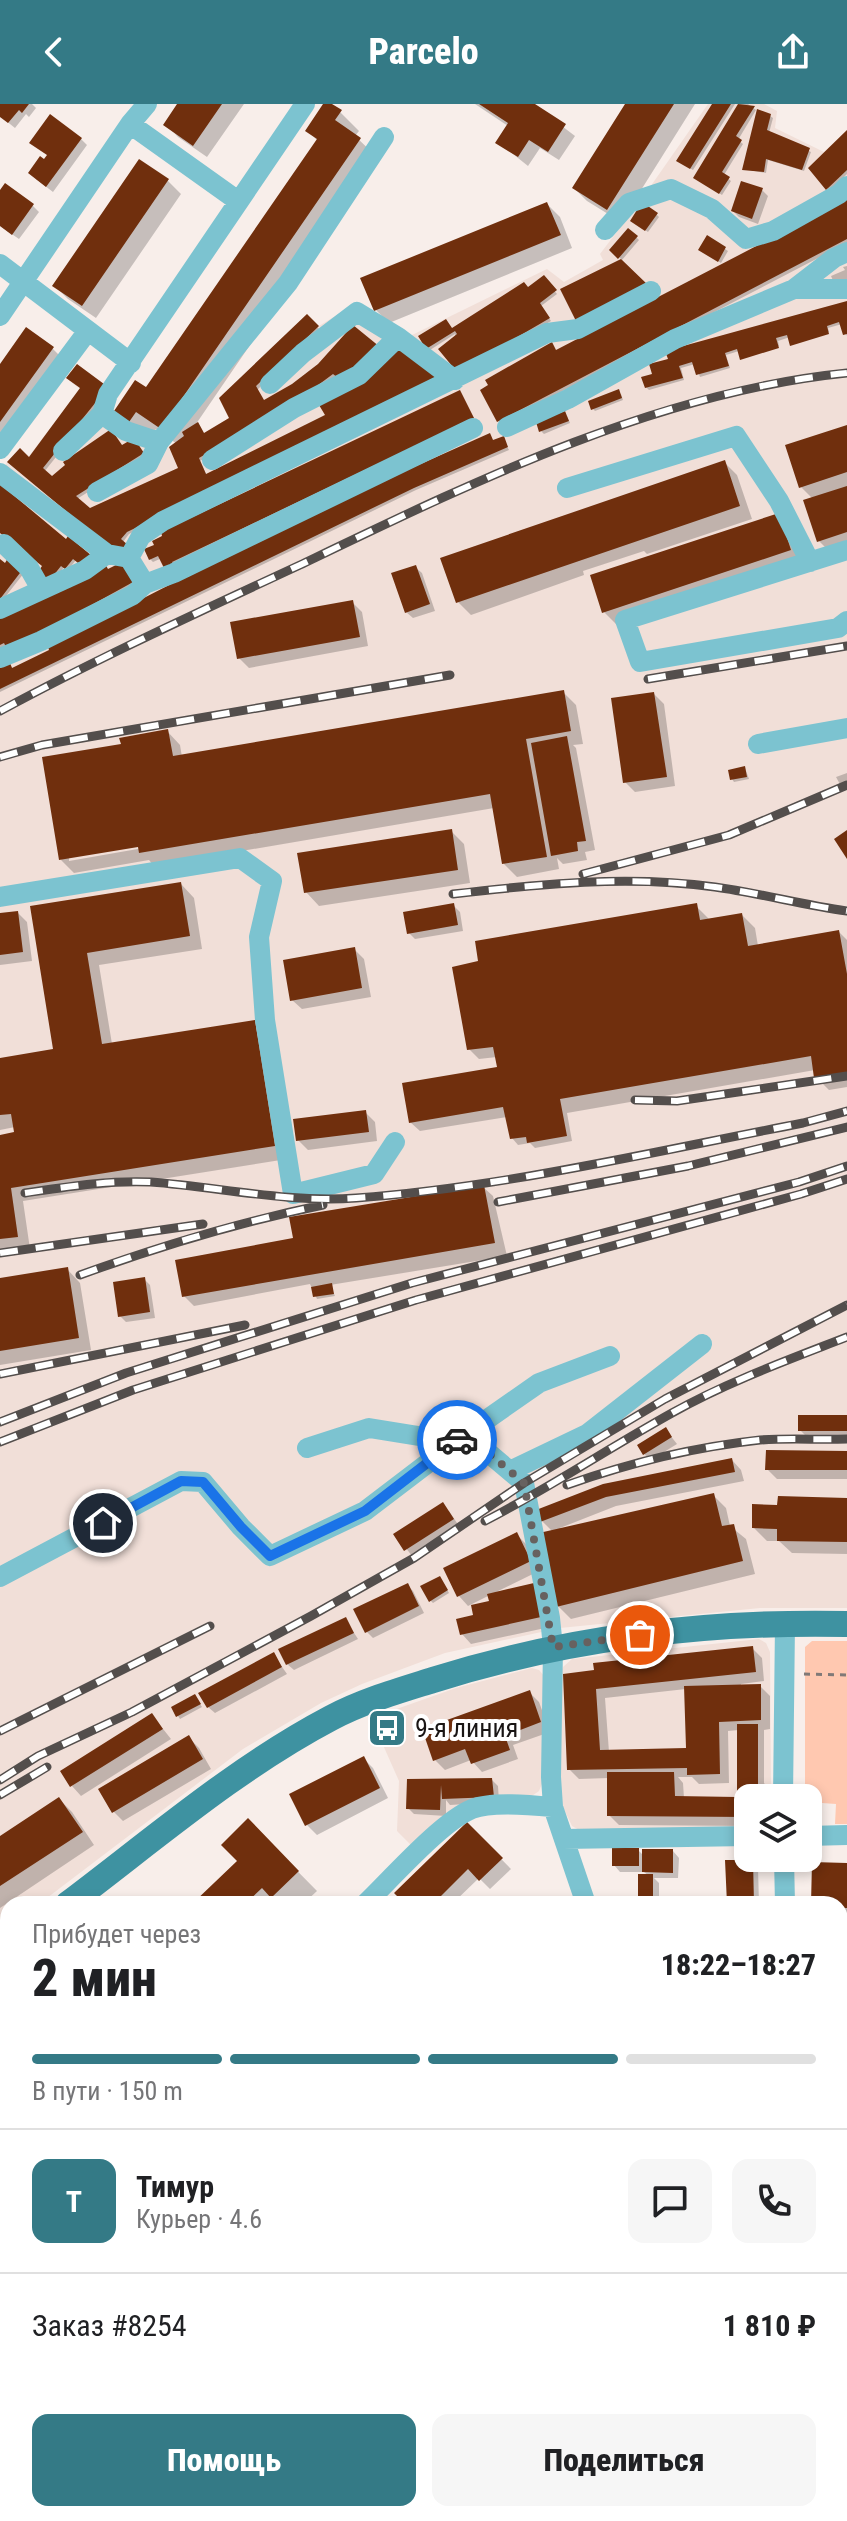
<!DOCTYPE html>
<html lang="ru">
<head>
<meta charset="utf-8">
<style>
  :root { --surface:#fff; --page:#f6f6f6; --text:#202124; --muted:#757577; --line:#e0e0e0; --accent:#347a86 }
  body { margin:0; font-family:"Roboto Condensed",sans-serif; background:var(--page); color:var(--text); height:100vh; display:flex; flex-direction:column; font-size:30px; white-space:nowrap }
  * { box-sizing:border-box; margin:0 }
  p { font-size:26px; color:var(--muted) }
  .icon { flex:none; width:44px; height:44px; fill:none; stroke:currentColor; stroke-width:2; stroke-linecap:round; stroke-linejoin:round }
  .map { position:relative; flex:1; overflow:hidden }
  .details { position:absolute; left:0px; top:1792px; width:848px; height:626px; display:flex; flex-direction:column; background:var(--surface); border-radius:24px 24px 0 0; box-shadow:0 4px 12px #0003 }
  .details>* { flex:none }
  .fabs { position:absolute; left:734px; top:1680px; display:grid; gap:16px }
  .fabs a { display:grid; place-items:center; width:88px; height:88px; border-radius:16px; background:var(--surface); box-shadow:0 4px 12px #0003; font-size:40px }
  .pin { position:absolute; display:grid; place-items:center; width:68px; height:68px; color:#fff; margin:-34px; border:4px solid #fff; border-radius:50%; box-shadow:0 2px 8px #0007 }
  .courier { position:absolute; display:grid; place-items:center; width:80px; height:80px; margin:-40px; border:6px solid #1a73e8; border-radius:50%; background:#fff; color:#222; box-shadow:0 2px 10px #0007 }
  .overview em { font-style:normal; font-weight:800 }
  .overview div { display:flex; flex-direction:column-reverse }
  .overview { display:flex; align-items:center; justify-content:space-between; height:136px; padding:0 32px }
  h1 { font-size:52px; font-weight:800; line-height:60px }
  .bar { display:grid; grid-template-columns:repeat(4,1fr); gap:12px 8px; align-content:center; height:96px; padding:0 32px }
  .bar i { height:10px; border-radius:6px; background:var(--line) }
  .bar .selected { background:var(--accent) }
  .bar p { grid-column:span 4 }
  .line { display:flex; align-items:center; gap:20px; padding:0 32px; border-top:2px solid var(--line) }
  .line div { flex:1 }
  .round { display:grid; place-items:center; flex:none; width:84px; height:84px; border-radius:16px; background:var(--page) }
  .action { display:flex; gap:16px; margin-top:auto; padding:16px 32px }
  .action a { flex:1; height:92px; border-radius:16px; background:var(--accent); color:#fff; font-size:32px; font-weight:800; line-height:92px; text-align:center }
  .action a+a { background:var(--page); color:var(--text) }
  header { display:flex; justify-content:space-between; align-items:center; height:104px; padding:0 32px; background:var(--accent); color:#fff; font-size:36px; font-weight:800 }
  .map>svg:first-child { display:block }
</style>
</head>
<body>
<header><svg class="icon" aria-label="back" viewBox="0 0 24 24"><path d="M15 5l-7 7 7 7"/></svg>Parcelo<svg class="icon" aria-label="share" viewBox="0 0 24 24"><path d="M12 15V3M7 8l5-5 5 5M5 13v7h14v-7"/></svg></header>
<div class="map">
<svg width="847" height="2417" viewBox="0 0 847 2417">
  <rect width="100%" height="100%" fill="#f8eeea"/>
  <!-- built -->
  <path fill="#f1dfd8" d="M708,0H764L777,7L775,24L824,48L847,26V1504H760L560,1524L445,1549L362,1580L321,1599L243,1645L39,1800H8V1824L0,1830V374L7,358L20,344L29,352L80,285L66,274L77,260L108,283L115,324L139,335L169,343L184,332L182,328L198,318L204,329L229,314L219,294L307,210L319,222L353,201L410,232L547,165L564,178L603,156L600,150L641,96Z
    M759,1535L766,1539L770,1548L771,1694H748V1724L579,1726L572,1722L562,1701L559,1670L560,1571L563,1563L572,1555Z
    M532,1564L539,1566L546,1574L544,1675L539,1687L529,1694L508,1695L412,1742L397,1727L399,1677L371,1614L456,1584Z
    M223,2410H732L733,2417H204Z"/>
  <!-- green -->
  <path fill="#ffc8b0" d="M812,1537H847V1720H835L836,1700L808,1698V1694H805V1543Z"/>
  <!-- shadow -->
  <path fill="#0003" fill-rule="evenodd" d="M0,0H32L36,4L29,13L26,10L15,24L0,12Z
    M180,0H244L207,53L178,33L166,20Z
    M325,0L340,8L359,27L355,32L378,54L196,320L204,331L232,315L221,294L307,212L320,226L257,286L264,298L381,247L305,296L200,357L207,372L338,327L129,430L123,438L29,356L109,287L44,368L52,375L134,337L145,352L77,395L90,407L181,365L177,340L156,325L149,335L116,307L147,286L318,37L307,26Z
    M475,0H533L575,32L559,56L540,44L528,62L498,38L508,22Z
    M627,0H695L621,118L587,97L574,84Z
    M714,0H735L693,66L681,59Z
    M740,0H748L756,6L738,36L743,40L724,71L731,77L722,91L696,74Z
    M770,12L773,14L769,29L811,48L804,67L768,56L766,69L744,65Z
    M847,29V70L830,87L811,64Z
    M81,35L87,41L53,88L36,75L45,58Z
    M140,58L168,77L181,90L96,214L68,195L55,182Z
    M762,86L768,92L758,120L739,113L733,107Z
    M0,89L33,102L39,108L19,135L0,122Z
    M847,97V139L501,319L498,317Z
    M547,100L560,113L572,144L389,219L376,206Z
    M656,110L659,113L648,128L635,119Z
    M629,126L639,136L622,156L612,146Z
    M725,145L728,147L721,159L703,148Z
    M847,162V179L835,181L831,172L845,166L843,163Z
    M544,174L557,190L541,202L551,217L461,270L455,230L430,246L427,244L452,226L528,186Z
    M847,199V232L842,220L828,224L829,228L791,239L790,233L778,237L779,242L741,253L739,247L726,251L730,264L700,273L695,260L681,264L684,276L649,286L646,283L654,272L651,261Z
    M52,244L62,254L0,341V264Z
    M460,288L475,317L173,460L162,454L153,458L150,455Z
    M621,290L623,296L595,307L593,305Z
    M567,312L570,319L544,330L541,327Z
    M847,323V445L832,450L819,437L813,395L801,383Z
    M489,331L494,338L503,335L509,346L416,386L0,588V566L10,561L13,565Z
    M724,358L737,371L752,415L647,450L644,447L583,467L584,471L471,511L458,498Z
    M0,382L76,456L68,466L64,463L53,478L45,462L0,429Z
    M778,411L803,459L617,521L604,508Z
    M0,458L24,469L2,497L0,495Z
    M415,463L422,469L435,507L413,514L406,508Z
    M109,467L136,480L0,546V514Z
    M352,498L362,508L368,542L249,564L239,554Z
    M563,588L576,601L583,640L573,641L576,644L595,746L585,748L587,756L563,760L557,754L559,765L517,773L504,760L494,704L154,762L149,756L74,769L61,756L123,642L167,627L180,641L182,653ZM148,739L149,743L69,757V753Z
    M654,590L664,600L675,682L635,688L625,678Z
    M745,664L749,675L734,678L732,675Z
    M847,669V682L842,684L836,673Z
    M451,727L464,740L470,779L319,802L306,788Z
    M181,780L194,794L202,845L99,861L112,940L254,918L287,1055L23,1097L30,1145L0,1150V1033L16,1030L15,1023L0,1026V956L55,947L32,804Z
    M454,802L460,808L463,827L415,835L409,829Z
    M696,802L709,815L742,811L755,824L758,842L839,828L847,836V983L829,986L816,973L815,966L567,1009L572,1037L535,1044L530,1039L518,1041L512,1034L507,1013L420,1027L410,1018L499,965L497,953L479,955L469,945Z
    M18,809L27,818L32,857L0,861V811Z
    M354,845L364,855L371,893L302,905L292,896Z
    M365,1008L375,1018L377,1037L308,1046L298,1036Z
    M483,1083L493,1092L507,1152L330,1181L335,1192L317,1195L310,1180L194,1202L184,1192L295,1136Z
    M67,1165L80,1179L91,1246L0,1261V1176Z
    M144,1175L150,1181L155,1214L126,1218L120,1212Z
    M847,1313V1336H810L800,1326Z
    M666,1326L677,1340L651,1356L644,1350Z
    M847,1349V1375H777L767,1365Z
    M732,1356L741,1366L744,1377L616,1402L560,1424L561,1426L713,1391L726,1404L730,1422L746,1435L755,1470L571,1515L558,1502L553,1428L542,1417L538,1407Z
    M847,1396V1450L792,1449L779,1437H767L754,1424L779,1403Z
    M449,1407L459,1422L412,1452L396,1431Z
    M516,1430L526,1440L539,1467L496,1488L533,1481L550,1523L471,1540L462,1530L475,1513L492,1498L490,1491L468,1502L459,1492Z
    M442,1477L449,1489L433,1499L430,1496Z
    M407,1481L413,1487L424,1509L373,1534L366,1527Z
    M345,1515L358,1535L294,1566L287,1560Z
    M752,1544L762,1554L764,1577L741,1580V1583L760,1582L770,1592V1625L764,1626V1679L767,1683V1694H748V1722L619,1721L609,1711V1674L579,1675L569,1665L565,1571ZM686,1585L688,1646L609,1648L605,1594ZM739,1626V1695L684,1694L683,1679L678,1673H692L699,1680L729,1679L728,1627Z
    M273,1550L287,1570L215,1609L208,1603Z
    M529,1588L539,1598L550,1628L513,1641L518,1655L482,1668L471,1656L445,1666L435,1656Z
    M197,1595L202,1603L180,1615L178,1612L173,1604Z
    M152,1611L171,1635L81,1692L72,1682Z
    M189,1634L199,1644L211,1665L123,1717L113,1707Z
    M363,1654L373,1664L388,1694L317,1731L307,1721Z
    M492,1676L498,1682L499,1698L450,1701L446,1696V1712L414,1710L408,1704L409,1677Z
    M59,1695L72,1708L94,1741L0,1804V1735Z
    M248,1717L317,1787L303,1800H195L239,1757Z
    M467,1720L511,1765L490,1785L479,1774L452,1800H407Z
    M638,1746L644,1752L673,1747L679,1754L678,1774H654L659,1779V1800H640L649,1772L644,1768H620L614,1761Z
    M752,1758L758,1764L759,1800H729Z
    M847,1761V1828H840V1800H813Z
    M8,1910V1976L0,1984V1918Z
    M840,1944H847V2099Z
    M840,2171L842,2173V2207H840Z
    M0,2205L8,2211V2266L0,2276Z
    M840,2273H847V2337H840Z
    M8,2389V2410H135L112,2417H0V2392Z
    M558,2410H721V2412L689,2417H559Z
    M755,2410H782V2412H759L763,2417H753L752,2414L759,2413Z
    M800,2410H838V2415L806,2416Z"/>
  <!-- building -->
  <path fill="#702f0d" d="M0,0H29L22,9L19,6L8,19L0,13Z
    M177,0H222L193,42L163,21Z
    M323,0H332L342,6L335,16L361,34L161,325L136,308L129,318L114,307L135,276L146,283L317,35L305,27Z
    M479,0H535L566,20L548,48L529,36L518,53L495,39L508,19Z
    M625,0H674L607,106L572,84Z
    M712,0H731L690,65L676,57Z
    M738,0L755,2L736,32L742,36L722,68L730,73L719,90L693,74Z
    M757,5L771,10L767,26L810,44L802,66L766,55L764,68L742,66Z
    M50,10L82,34L46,83L28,69L40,52L44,55L47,51L29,39Z
    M847,26V66L826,86L808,64Z
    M139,55L169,75L82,202L52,182Z
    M741,77L763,84L752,115L731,107Z
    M5,79L34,100L12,131L0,122V86Z
    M847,95V135L497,318L480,286L488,281L485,276L552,238L556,246Z
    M547,98L561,131L374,207L360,174Z
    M642,98L658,109L645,127L630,117Z
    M628,124L638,132L618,155L609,146Z
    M707,131L726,143L718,158L698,146Z
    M621,155L648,181L577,219L560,185Z
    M544,171L557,186L540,199L550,214L457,268L438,245L457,230L455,227L426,245L418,232L446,215L452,224L524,178L528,183Z
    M847,197V230L843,231L839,218L827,222L829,230L790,242L787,231L776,234L779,244L740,256L737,245L725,249L729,262L696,271L692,258L679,262L683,274L645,284L641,273L652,270L649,260L668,255L665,247Z
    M307,210L319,222L256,282L264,296L292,280L318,260L353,221L380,243L342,277L333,270L302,293L199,354L206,370L325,311L319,301L401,241L442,276L127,428L121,435L128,441L119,451L7,358L20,344L29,353L80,284L66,274L77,260L108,283L43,364L52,372L65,361L63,358L111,325L122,341L134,334L144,349L76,392L90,404L178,364L169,343L184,332L182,328L198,318L204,329L229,314L219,294Z
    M26,223L54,243L0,318V260Z
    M619,285L622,294L591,306L588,297Z
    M460,286L474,314L172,458L175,463L166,468L158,452L149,456L144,445L154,441L152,437L162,432L161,428Z
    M565,307L569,317L539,328L536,318Z
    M847,321V368L799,384L785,341Z
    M490,329L493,336L504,332L508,343L414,384L0,585V564L10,559L12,564L49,546L48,543L175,478L405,367Z
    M725,356L740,402L456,499L440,454Z
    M0,380L66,435L68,432L92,452L83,463L73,455L65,465L61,462L49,477L38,468L42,462L0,429Z
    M847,382V428L817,438L803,396Z
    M779,409L791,446L602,509L590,471Z
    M8,454L23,465L0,495V455L5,459Z
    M104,458L108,465L116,461L127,463L135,477L8,547L4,539L0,541V511Z
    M416,461L430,500L405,509L391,469Z
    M353,496L360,533L237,555L230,518Z
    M564,586L571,627L526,635L547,753L502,760L490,690L139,749L138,743L59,756L42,653L121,640L119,634L168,625L173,652Z
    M654,588L667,673L623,679L611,594Z
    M567,632L586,737L577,738L578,747L551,752L531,639Z
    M745,662L747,673L730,676L728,666Z
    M452,725L458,766L304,789L297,749Z
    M847,726V755L834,735Z
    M181,778L190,832L87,849L102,940L255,916L275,1042L11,1084L18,1133L0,1135V1031L14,1028L11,1010L0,1011V954L53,945L30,802Z
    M454,799L458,821L407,830L403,808Z
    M697,799L700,816L742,809L748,842L839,826L847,870V968L814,974L811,952L560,995L567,1032L527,1039L526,1033L510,1035L503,1003L409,1019L402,979L497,963L493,943L467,946L452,863L478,857L475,837Z
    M18,807L23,848L0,851V809Z
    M355,843L362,884L290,897L283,856Z
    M366,1006L369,1028L296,1037L293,1015Z
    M484,1081L495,1139L182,1193L175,1156L293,1134L289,1113Z
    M68,1163L79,1234L0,1247V1174Z
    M145,1173L150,1208L118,1213L113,1178Z
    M332,1179L334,1190L313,1193L311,1183Z
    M798,1311H847V1327H798Z
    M666,1323L672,1333L643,1351L637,1341Z
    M766,1346L847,1347V1366H765Z
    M732,1354L735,1368L606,1393L540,1418L536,1406L603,1380Z
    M714,1389L722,1422L734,1420L743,1457L556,1503L539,1429Z
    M778,1392L847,1394V1438L777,1437V1425L752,1424V1400L777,1401Z
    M443,1398L454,1415L404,1447L393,1430Z
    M517,1428L531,1457L457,1493L443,1464Z
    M440,1472L448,1486L429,1498L420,1482Z
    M408,1479L419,1502L365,1529L353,1505Z
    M534,1479L541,1513L460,1531L456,1515L473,1511L471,1501L489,1497L487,1490Z
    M346,1513L354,1529L286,1561L278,1545Z
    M753,1542L756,1568L596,1585L600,1646L686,1644L684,1582L761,1580V1616L719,1618L720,1670L687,1671V1664L567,1666L563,1570L594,1566L593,1559Z
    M274,1548L282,1563L207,1604L198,1589Z
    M530,1586L541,1618L505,1632L510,1646L471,1660L465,1645L433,1657L422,1625Z
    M195,1590L201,1600L176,1613L171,1603Z
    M152,1609L163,1625L70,1683L60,1667Z
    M737,1620H758V1694H748V1713L607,1712V1668H674L675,1692L737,1693Z
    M189,1631L203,1655L112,1709L98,1685Z
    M364,1652L380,1684L305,1722L289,1690Z
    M492,1674L494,1693L442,1695L441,1681L440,1706L406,1705L407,1675Z
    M59,1693L83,1728L0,1782V1732Z
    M248,1714L299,1767L271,1794L262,1784L245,1800H192L237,1757L221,1741Z
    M467,1718L503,1754L479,1777L468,1765L440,1793L446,1800H405L394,1789Z
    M612,1744H639V1762H612Z
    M642,1745H673V1769L642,1768Z
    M725,1756H753L754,1800H727Z
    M812,1758L847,1759V1804H840V1800H811Z
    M638,1770H653V1800H638Z
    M8,1907V1957L0,1965V1915Z
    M840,1942H847V1985H844V2006H847V2087L840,2086Z
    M0,2202L8,2208V2236L0,2246Z
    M840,2271H847V2312H840Z
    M8,2387V2410L55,2411L35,2417H0V2390Z
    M315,2410H344L345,2417H307L316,2414Z
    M555,2410H630V2412L597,2417H557Z"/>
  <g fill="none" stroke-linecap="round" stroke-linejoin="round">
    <!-- path -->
    <path stroke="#807977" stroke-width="3" stroke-dasharray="6 6" stroke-linecap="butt" d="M804,1570L847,1571"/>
    <!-- minor -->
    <path stroke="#7cc3d0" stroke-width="20" d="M130,20L238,97
      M605,126L629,99L671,85L712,105L746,135L773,127L839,90L847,82
      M0,160L131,259
      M794,185H847
      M0,212L130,20L147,0
      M270,280L303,249L357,208L398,233
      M507,323L568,295L675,235L794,185L834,154L847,148
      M159,338L126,327L102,310L108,290L305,0
      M0,345L87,228
      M63,347L102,310
      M212,356L294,304L359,271L398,233L455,276
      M0,369L107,450
      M567,384L736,332L779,397L810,458
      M97,388L148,360L159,338L288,179L384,33
      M4,440L29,464L41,485
      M847,446L625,516L640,558L838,524L847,517
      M145,480L129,454L141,432L163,417L547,229L578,225L651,187
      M0,505L85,466L107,450L129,454
      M0,554L41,537L133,491L145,480L174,469L473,324
      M758,640L847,624
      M0,793L240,754L272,777L259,833L265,916L293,1090L374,1070L395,1038
      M307,1344L369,1324L431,1334L466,1330L524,1379L550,1514L553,1543L551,1673L553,1703L586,1800
      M510,1367L587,1330L702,1240
      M0,1473L181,1377L203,1378L241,1423L270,1452L365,1407L466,1330L539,1279L610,1252
      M783,1694L785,1519
      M808,1732L847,1731
      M564,1735L748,1732
      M784,1754L785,1800
      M365,1800C390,1776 442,1717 472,1705C491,1697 532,1701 553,1703
      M840,1906H847
      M0,2066L8,2075
      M840,2096H847
      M0,2156L8,2148
      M840,2242H847
      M840,2350H847
      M0,2358L8,2356
      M358,2410L360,2417
      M504,2410L505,2417
      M742,2410L743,2417
      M171,2417L193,2410
      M402,2417L415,2410"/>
    <!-- major -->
    <path stroke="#3e92a1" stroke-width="26" d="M68,1800C153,1736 236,1664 331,1614C363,1597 398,1587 433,1576C566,1534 707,1517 847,1520
      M0,1851L8,1845"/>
    <!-- rail casing -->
    <g stroke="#534e4c" stroke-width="9">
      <path id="rail" d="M648,575L847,542
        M0,607C98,554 199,508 300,461C471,379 656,288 847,269
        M0,653L42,641L450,571
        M583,770L729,731L847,681
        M453,790C540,780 628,771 715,783C759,789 803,801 847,807
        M635,996L677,997L847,972
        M25,1089C66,1083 109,1076 151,1078C219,1083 287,1099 356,1094C506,1083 656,1047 803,1019L847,1007
        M498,1098L688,1062L847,1023
        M0,1149L203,1120
        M80,1171C160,1142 239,1118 323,1101
        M0,1270L245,1221
        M0,1318L126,1269L412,1179L799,1078L847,1062
        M0,1338L133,1286L416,1196L801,1090L847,1075
        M567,1381C629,1359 694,1343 760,1336C789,1334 818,1336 847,1335
        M485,1417C549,1384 609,1344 672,1309C727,1278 788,1256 847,1233
        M0,1627L210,1522
        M0,1676L38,1652L132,1608L311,1512L414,1454L524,1379L665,1295L847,1201
        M0,1691L47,1663"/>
    </g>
    <!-- rail -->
    <use href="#rail" stroke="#fff" stroke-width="6" stroke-dasharray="18" stroke-linecap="butt"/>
  </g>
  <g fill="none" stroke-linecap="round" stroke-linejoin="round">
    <!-- done -->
    <path stroke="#67615f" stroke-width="8" stroke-dasharray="0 14.4" d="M457,1336L466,1330L524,1379L553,1543L640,1531"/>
    <!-- route -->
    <path stroke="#1a73e8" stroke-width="10" d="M103,1419L181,1377L203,1378L241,1423L270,1452L365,1407L457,1336"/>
  </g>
  <!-- icons -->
  <defs>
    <g id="bus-square" transform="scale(2)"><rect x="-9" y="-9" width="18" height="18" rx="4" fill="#347a86" stroke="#fff"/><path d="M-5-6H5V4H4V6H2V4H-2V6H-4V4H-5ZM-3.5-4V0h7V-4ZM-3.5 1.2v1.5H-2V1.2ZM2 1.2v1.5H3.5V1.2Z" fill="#fff"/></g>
  </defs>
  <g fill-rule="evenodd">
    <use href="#bus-square" x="387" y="1624"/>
  </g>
  <g text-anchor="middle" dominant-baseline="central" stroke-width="8" stroke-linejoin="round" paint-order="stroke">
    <!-- poi labels -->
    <g font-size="26" fill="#191514" stroke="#fff" text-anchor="start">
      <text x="415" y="1624">9-я линия</text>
    </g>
  </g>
</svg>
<div class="fabs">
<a><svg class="icon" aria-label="layers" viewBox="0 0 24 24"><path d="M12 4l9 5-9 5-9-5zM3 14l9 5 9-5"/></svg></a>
</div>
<div class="pin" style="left:640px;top:1531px;background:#ea580c"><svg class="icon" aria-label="bag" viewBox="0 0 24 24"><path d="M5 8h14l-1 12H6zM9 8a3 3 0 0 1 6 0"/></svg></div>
<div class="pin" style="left:103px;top:1419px;background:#1f2937"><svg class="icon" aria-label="home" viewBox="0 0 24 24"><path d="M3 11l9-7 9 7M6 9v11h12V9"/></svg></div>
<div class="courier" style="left:457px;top:1336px"><svg class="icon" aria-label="car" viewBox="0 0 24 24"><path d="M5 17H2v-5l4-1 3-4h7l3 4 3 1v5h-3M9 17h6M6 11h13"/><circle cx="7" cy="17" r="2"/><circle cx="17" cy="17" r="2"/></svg></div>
<section class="details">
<div class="overview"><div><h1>2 мин</h1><p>Прибудет через</p></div><em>18:22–18:27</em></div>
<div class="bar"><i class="selected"></i><i class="selected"></i><i class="selected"></i><i></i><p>В пути · 150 m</p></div>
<div class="line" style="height:144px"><b class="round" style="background:var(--accent);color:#fff">Т</b><div><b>Тимур</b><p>Курьер · 4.6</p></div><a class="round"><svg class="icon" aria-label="chat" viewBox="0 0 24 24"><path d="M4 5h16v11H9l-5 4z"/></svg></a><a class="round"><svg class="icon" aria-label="phone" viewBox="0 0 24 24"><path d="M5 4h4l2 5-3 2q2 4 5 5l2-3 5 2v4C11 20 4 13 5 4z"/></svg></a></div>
<div class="line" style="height:104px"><div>Заказ #8254</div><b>1 810 ₽</b></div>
<div class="action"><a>Помощь</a><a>Поделиться</a></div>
</section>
</div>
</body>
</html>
